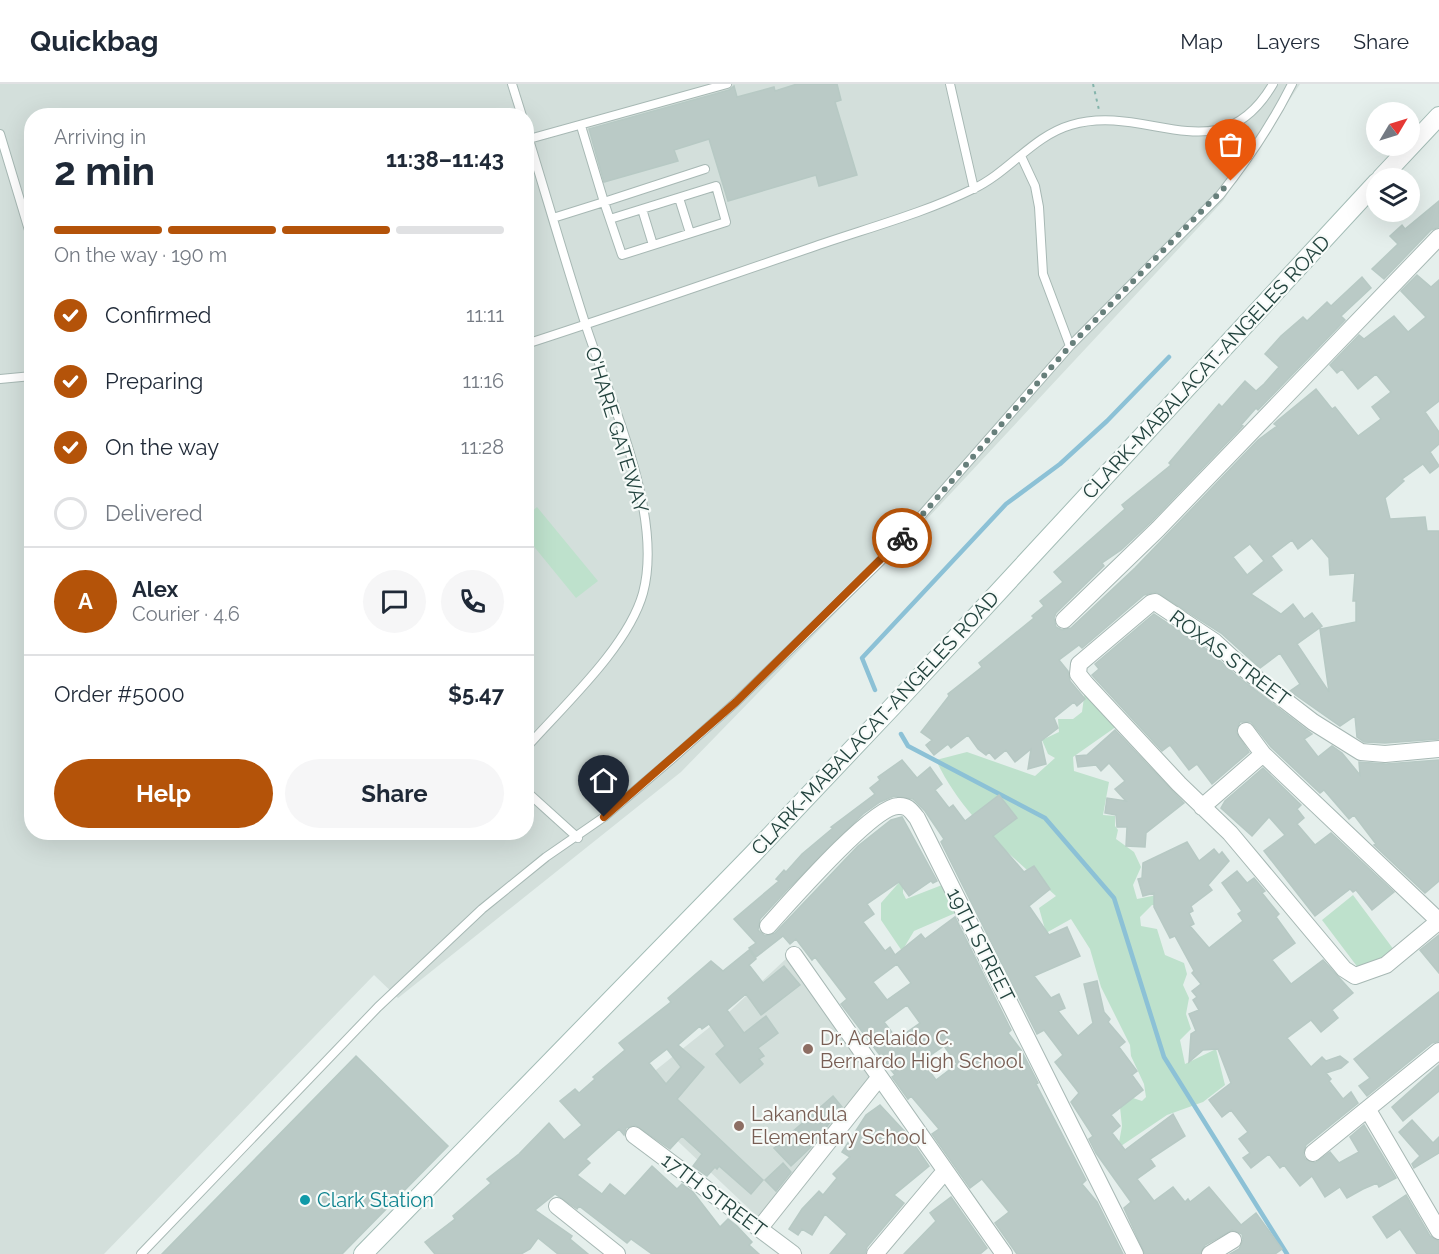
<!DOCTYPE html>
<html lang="en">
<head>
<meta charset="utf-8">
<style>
  :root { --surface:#fff; --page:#f6f6f7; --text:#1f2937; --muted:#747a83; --line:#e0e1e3; --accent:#b45309 }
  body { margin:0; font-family:Raleway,sans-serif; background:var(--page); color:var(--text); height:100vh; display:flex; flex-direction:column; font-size:22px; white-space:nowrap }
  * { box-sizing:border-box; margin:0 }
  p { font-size:20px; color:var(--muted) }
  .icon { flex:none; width:33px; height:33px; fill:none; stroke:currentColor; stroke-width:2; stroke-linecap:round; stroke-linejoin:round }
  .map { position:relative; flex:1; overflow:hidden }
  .drawer { position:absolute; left:24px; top:24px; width:510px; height:732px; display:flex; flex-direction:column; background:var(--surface); border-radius:24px; box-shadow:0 6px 24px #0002 }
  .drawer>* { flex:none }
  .needle { width:39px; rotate:52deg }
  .fabs { position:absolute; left:1366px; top:18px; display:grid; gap:12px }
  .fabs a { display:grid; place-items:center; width:54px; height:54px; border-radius:50%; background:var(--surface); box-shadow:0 6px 24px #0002; font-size:30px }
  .pin { position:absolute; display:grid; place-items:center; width:51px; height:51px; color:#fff; margin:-62px -26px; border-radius:50% 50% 50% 0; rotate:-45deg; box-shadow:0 0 6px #0007 }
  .pin .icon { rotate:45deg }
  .courier { position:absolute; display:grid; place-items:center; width:60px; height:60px; margin:-30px; border:4px solid #b45309; border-radius:50%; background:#fff; color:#222; box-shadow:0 2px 8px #0007 }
  .summary em { font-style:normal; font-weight:700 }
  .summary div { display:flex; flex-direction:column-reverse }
  .summary { display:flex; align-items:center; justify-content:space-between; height:102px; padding:0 30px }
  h1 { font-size:39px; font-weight:700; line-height:45px }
  .bar { display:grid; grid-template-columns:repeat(4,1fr); gap:9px 6px; align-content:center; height:72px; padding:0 30px }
  .bar i { height:8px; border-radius:4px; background:var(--line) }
  .bar .current { background:var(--accent) }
  .bar p { grid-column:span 4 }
  .line { display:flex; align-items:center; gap:15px; padding:0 30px; border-top:2px solid var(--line) }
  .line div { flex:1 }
  .round { display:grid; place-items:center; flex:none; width:63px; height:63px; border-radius:32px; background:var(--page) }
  ol { padding:0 30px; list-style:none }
  li { display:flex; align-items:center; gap:18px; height:66px }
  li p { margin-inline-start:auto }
  li .icon { padding:6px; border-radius:50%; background:var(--accent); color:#fff; stroke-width:4 }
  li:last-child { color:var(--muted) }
  li i { width:33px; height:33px; border:3px solid var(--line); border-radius:50% }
  .primary-button { display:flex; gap:12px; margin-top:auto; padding:12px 30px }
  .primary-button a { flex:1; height:69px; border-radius:36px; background:var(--accent); color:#fff; font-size:24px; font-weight:700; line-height:69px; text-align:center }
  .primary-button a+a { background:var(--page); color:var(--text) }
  header { display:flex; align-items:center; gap:36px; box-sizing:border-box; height:84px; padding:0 30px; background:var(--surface); border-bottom:2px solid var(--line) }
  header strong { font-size:28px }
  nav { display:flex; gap:33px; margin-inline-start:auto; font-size:21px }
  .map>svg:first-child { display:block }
</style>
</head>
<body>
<header>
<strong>Quickbag</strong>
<nav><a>Map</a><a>Layers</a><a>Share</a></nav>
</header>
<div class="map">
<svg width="1439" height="1170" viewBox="0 0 1439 1170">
  <rect width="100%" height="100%" fill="#e5efec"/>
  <!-- built -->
  <path fill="#d3dfdb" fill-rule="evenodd" d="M0,0H1300L1223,117L926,436L681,688L398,914L374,891L104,1170H0ZM32,32H526V748H32Z
    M789,872L880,1003L763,1138L627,1009L730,927Z"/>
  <!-- green -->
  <path fill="#bee1cc" d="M537,423L598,497L576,514L527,454V432Z
    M1085,606L1120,640L1073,673L1074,687L1109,698L1103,731L1115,732V742L1118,746L1116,755L1134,768L1141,783L1133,801L1137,815L1167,809L1164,822L1152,821L1140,833L1141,842L1157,845L1165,871L1184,879L1187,890L1183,901L1189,914L1186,930L1191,945L1180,956L1185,980L1216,965L1225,1001L1203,1018L1167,1031L1118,1064L1122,1042L1120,1023L1133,1014L1142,1017L1146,1013L1144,1000L1131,972L1130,961L1101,903L1090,865L1071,835L1046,849L1039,824L1056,812C1011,771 962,732 936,676L967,668L1035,692L1055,674L1048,670L1042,656L1059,648L1058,635H1073L1082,628Z
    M903,794V809L906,815L942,801L960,827L914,847L902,867L881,836V819Z
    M1353,811L1394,866L1362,889L1322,836Z"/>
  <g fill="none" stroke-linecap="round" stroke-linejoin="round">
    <!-- stream -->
    <path stroke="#8cc1d6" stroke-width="4.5" d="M875,606L862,574L1006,420L1060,380L1107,337L1169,273
      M901,650L908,662L1045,734L1114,814L1164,973L1287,1170"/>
  </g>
  <!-- building -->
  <path fill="#bacac6" stroke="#b7c9c4" stroke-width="1.5" fill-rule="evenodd" d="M797,0H837L841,16L835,18L857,91L819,102L816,91L728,117L709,55L674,66L678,77L604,98L589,45L729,6L734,2L737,13L774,3L775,7Z
    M1439,117V143L1431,146L1384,195L1372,185L1398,160L1390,152L1402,141L1405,145Z
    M1417,191L1431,203L1439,196V317L1425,328L1439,348V360L1430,368L1439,382L1430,389L1423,380L1402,395L1404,397L1385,414L1390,435L1425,433L1427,447H1439V655L1385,659L1364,658L1357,653L1355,632L1340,642L1290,607L1300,600L1280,569L1260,584L1221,549L1156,508L1144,511L1082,564L1079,561L1059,576L1068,587L1070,597L1085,615L1077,622L1074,618L1054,634L1058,644L1041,657L1046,680L1028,685L1031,665L1015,678L1006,666L995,675L989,668L986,671L978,665L968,651L951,664L948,660L934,671L926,661L932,656L921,648L949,612L948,610L982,583L979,579L1034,534L1032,532L1044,522L1040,517L1063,498L1054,488L1125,425L1122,421L1171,381L1169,379L1219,320L1222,323L1245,297L1256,307L1264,300L1279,283L1265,270L1281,252L1303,233L1307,237L1327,218L1331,222L1362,193L1371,204L1341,232L1345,236L1258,326L1256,324L1241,341L1243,342L1151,438L1121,466L1102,479L1104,482L1056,529L1054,534L1056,543L1062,546L1071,544L1135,484L1258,356L1277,342L1274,340L1277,337L1316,305L1332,325L1335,323L1358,352L1381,335L1372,323L1391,308L1376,290L1358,305L1342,285L1337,289L1330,281L1359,251L1364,255L1394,232L1408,248L1426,233L1401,207ZM1312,454L1329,474L1330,491L1355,489L1353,517H1356V538L1320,545L1329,608L1297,560L1322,542L1312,529L1304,535L1293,520L1281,530L1251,510L1282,486L1271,472L1292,456L1298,465ZM1250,460L1264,477L1247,491L1233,473Z
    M1154,530L1208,566L1237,592L1312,650L1304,655L1318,673L1332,662L1342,669L1360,691L1359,678L1386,680L1439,676V797L1425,809L1374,761L1376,760L1354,731L1349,735L1324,706L1320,709L1271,663L1251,638H1240L1236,648L1249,668L1212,700L1197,680L1189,686L1170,661L1162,667L1092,591L1099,585L1095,580Z
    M1115,646L1184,719L1146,749L1145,763L1126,762L1127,743H1117L1116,731L1105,729L1107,714L1126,717L1115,705L1125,697L1109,679L1101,687L1096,681L1078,683L1076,672L1087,671Z
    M902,676L917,694L930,683L942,700L935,706L949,724L953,721L965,737L999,711L1017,734L993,752L1024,788L1034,782L1050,805L1029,822L1049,851L1067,843L1080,872L1034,892L1051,914L1059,910L1065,924L1058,927L1078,952L1093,939L1084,900L1097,897L1104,928L1110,935L1108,938L1125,958L1119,963L1137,987L1132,991L1143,1006L1111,1031L1120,1042L1112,1049L1125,1066L1173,1030L1185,1052L1150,1075L1155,1082L1137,1095L1154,1117L1173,1103L1185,1118L1188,1115L1190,1118L1209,1103L1241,1141L1256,1129L1282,1165L1275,1170H1230L1239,1165L1243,1156L1242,1150L1232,1146L1205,1161L1200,1170H1145L1124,1124L1131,1118L1096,1069L1089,1055L1093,1052L1071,1018L1079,1009L1055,978L1063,971L1044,946L1037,950L941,758L944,755L925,727L913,715L894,712L880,718L863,730L786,807L760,835L758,846L765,852L775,849L858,762L891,736L902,733L937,797L933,799L931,797L909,812L899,798L867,820L874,830L863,838L885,867L890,863L895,871L921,850L925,855L955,833L1011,946L1008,949L1021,966L1038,999L1036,1000L1086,1096L1082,1100L1097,1118L1123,1170H1017L995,1139L1009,1128L982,1095L970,1104L932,1050L939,1045L911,1012L908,1015L892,993L895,991L841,920L847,915L815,873L812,876L796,855L790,860L783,852L756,873L749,864L756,859L734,835L779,797L776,795L784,786L786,788L802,770L833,744L831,743L875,710L870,704L880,696L878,693ZM897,880L911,899L887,916L873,898ZM907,921L920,939L897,955L884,938ZM944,962L957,980L936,996L922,977Z
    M1263,684L1301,721L1297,725L1304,734L1297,740L1315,761L1331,749L1394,808L1372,826L1356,806L1353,808L1350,805L1315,832L1264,767L1285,751L1269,733L1252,752L1221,724L1225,717Z
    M1187,758L1199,777L1214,765L1219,771L1222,768L1229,777L1208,801L1212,806L1191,822L1193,827L1189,829L1194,840L1190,842L1209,864L1243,837L1238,830L1242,827L1222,799L1237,787L1247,799L1254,794L1265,807L1262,809L1279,830L1276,833L1295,859L1272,876L1291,900L1323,876L1353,909L1332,926L1338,934L1321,948L1311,936L1287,954L1311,983L1322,973L1326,977L1340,972L1348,978L1341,984L1326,989L1331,995L1329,997L1343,1015L1351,1008L1358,1019L1306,1061L1303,1070L1305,1075L1315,1079L1330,1068L1339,1079L1359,1068L1350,1053L1364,1041L1396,1094L1379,1103L1377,1099L1363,1105L1347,1114L1340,1103L1325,1113L1312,1092L1300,1102L1284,1081L1280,1084L1269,1070L1251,1084L1243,1074L1250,1069L1239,1055L1248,1048L1231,1026L1222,1033L1209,1016L1231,999L1218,965L1203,966L1189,978L1191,950L1196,947L1189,930L1199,926L1193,916L1197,913L1192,907L1201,900L1192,889L1194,887L1175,852L1170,854L1154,823V809L1143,812L1138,795L1142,794L1143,779Z
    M1439,851V889L1420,866Z
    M749,866L756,875L749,881L763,899L784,882L800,901L761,931L746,910L727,926L744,949L766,932L778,949L758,964L764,972L759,975L763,980L740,999L716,970L725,962L709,940L702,945L700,942L678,961L704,983L677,1015L763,1096L751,1110L719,1082L717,1085L715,1083L707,1092L693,1082L702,1070L682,1052L670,1065L635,1041L626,1044L624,1051L619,1045L586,1075L590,1079L577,1091L602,1110L610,1100L625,1112L652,1082L677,1105L682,1100L693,1108L720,1143L728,1135L737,1142L752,1158L749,1161L759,1170H652L631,1155L627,1159L579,1122L577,1125L555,1110L535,1126L572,1152L570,1155L588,1170H558L538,1154L530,1165L521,1170H435L425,1158L455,1135L453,1132L491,1099L487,1095L519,1070L549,1039L564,1056L582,1041L560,1017L575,1005L579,1009L595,995L593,993L625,966L619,959L671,918L668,914L711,877L723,887ZM667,965L681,983L666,1000L649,979Z
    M1439,908V957L1432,959L1367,1012L1359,1002L1370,994L1354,975Z
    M356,972L448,1062L342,1170H162Z
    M1439,981V1007L1403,1037L1392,1023Z
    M833,1012L842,1023L810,1064L791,1082L774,1064Z
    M880,1021L907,1050L929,1082L894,1111L904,1119L867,1163L865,1170H830L847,1150L825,1130L812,1151L802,1145L798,1151L789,1145L802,1125L819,1107L823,1111L837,1094L833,1090L850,1073L842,1068L866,1031Z
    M1412,1036L1433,1059L1439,1053V1069L1414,1084L1412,1080L1420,1072L1399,1048Z
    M783,1079L791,1088L776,1107L765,1096Z
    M1406,1111L1430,1152L1439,1157V1170H1417L1400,1145L1387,1154L1373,1133Z
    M951,1113L987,1164L980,1170H904L936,1137L930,1129Z"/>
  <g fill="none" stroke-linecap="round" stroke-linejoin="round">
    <!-- service casing -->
    <g stroke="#a7b8b4" stroke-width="10">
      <path id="service" d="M512,0L522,32
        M950,0L974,105
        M1228,44L1254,64
        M526,46C546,111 565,177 586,242C610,316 664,431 643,509C628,563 563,622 526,664
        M0,50L32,156
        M529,55L727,0
        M1021,72L1035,102L1039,123L1043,190L1070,262
        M679,114L690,149
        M642,125L653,161
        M553,134L604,118L581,42
        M610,135L716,102L726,138L622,171L604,118L705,85
        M526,260C622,229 716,196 810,164C864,145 922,130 973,105C1008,89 1033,52 1071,41C1148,18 1219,92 1273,0
        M0,295L32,292
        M526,507L529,505
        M526,707L578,754
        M141,1170L378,923L482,825L546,773L604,733L673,674L736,618L883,475L1070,262L1220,111C1247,77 1272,40 1292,0"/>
    </g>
    <!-- minor casing -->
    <g stroke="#a7b8b4" stroke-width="18">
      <path id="minor" d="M1064,536L1158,445L1439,153
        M1246,647L1263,670L1439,837
        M1439,665L1385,670L1361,668L1313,638L1243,584L1215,558L1155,518L1151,519L1079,580L1078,590L1086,600L1179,700L1230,749L1344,885L1355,892L1386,881L1439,837
        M1202,723L1263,670
        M768,842C789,819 872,723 898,722C908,721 911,727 917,734L1135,1170
        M794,871L1004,1170
        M1368,1026L1439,1147
        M634,1051L793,1170
        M1313,1069L1439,967
        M557,1122L617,1170
        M759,1145L879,994
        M875,1170L945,1087
        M1210,1170L1233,1156"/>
    </g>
    <!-- secondary casing -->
    <g stroke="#a3bcb6" stroke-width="20">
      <path id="secondary" d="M1381,94L1439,32
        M363,1170L752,771L893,622L1377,98"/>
    </g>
    <!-- path -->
    <path stroke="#84b4ab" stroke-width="2" stroke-dasharray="3 4.5" stroke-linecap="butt" d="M1093,0L1099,26"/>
    <!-- service -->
    <use href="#service" stroke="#fff" stroke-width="8"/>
    <!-- minor -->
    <use href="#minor" stroke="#fff" stroke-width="16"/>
    <!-- secondary -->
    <use href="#secondary" stroke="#fff" stroke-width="18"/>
  </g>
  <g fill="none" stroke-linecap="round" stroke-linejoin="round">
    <!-- done -->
    <path stroke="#677f7b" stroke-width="6" stroke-dasharray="0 10.8" d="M902,454L1070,262L1231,97"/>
    <!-- route -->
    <path stroke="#b45309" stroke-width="8" d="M604,733L736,618L902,454"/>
  </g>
  <!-- markers -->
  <g fill="#8d6e63" stroke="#f7fbf9" stroke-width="2">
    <circle cx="808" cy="965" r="6"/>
    <circle cx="739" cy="1042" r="6"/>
  </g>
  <circle fill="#0f9aa8" stroke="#f7fbf9" stroke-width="2" cx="305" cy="1116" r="6"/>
  <g text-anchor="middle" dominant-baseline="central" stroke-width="4.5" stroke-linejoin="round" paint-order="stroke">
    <!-- street labels -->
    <g font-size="20" fill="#23433e" stroke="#f7fbf9">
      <text transform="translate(1206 283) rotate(-47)">CLARK-MABALACAT-ANGELES ROAD</text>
      <text transform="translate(617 346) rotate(73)">O'HARE GATEWAY</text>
      <text transform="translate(1230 574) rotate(37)">ROXAS STREET</text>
      <text transform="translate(875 639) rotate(-47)">CLARK-MABALACAT-ANGELES ROAD</text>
      <text transform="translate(981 861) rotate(63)">19TH STREET</text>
      <text transform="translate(714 1111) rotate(37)">17TH STREET</text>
    </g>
    <!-- education labels -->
    <g font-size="20" fill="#785e54" stroke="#f7fbf9" text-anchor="start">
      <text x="820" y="954">Dr. Adelaido C.<tspan x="820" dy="23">Bernardo High School</tspan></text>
      <text x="751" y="1030">Lakandula<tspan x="751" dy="23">Elementary School</tspan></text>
    </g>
    <!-- culture labels -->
    <g font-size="20" fill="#0d838f" stroke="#f7fbf9" text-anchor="start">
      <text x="317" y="1116">Clark Station</text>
    </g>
  </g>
</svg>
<div class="fabs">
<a><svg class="needle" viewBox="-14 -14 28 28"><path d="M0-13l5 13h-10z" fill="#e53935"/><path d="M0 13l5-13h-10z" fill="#747a83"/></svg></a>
<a><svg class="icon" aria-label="layers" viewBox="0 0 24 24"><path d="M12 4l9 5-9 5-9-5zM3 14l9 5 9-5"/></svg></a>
</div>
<div class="pin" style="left:1231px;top:97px;background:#ea580c"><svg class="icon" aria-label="bag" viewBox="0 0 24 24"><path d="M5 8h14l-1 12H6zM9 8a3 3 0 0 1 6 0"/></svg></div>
<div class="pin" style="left:604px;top:733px;background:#1f2937"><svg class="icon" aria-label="home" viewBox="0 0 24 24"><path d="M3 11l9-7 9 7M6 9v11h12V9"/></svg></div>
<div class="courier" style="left:902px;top:454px"><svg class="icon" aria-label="bike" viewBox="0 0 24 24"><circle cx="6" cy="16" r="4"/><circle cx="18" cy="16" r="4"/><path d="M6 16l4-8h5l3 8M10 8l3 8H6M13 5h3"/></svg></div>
<section class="drawer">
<div class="summary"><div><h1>2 min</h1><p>Arriving in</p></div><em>11:38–11:43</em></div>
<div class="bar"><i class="current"></i><i class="current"></i><i class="current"></i><i></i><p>On the way · 190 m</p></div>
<ol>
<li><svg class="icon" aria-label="check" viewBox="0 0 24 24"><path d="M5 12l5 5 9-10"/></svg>Confirmed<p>11:11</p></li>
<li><svg class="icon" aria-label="check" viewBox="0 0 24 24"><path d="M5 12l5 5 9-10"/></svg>Preparing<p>11:16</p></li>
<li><svg class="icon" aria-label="check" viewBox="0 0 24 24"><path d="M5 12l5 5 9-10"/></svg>On the way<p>11:28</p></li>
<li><i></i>Delivered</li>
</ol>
<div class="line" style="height:108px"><b class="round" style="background:var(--accent);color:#fff">A</b><div><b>Alex</b><p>Courier · 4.6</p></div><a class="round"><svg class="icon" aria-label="chat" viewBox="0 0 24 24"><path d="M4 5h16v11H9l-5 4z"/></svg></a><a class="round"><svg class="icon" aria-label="phone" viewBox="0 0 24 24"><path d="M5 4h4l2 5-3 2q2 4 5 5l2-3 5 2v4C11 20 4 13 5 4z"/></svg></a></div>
<div class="line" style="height:78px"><div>Order #5000</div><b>$5.47</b></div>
<div class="primary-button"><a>Help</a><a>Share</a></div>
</section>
</div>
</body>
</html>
